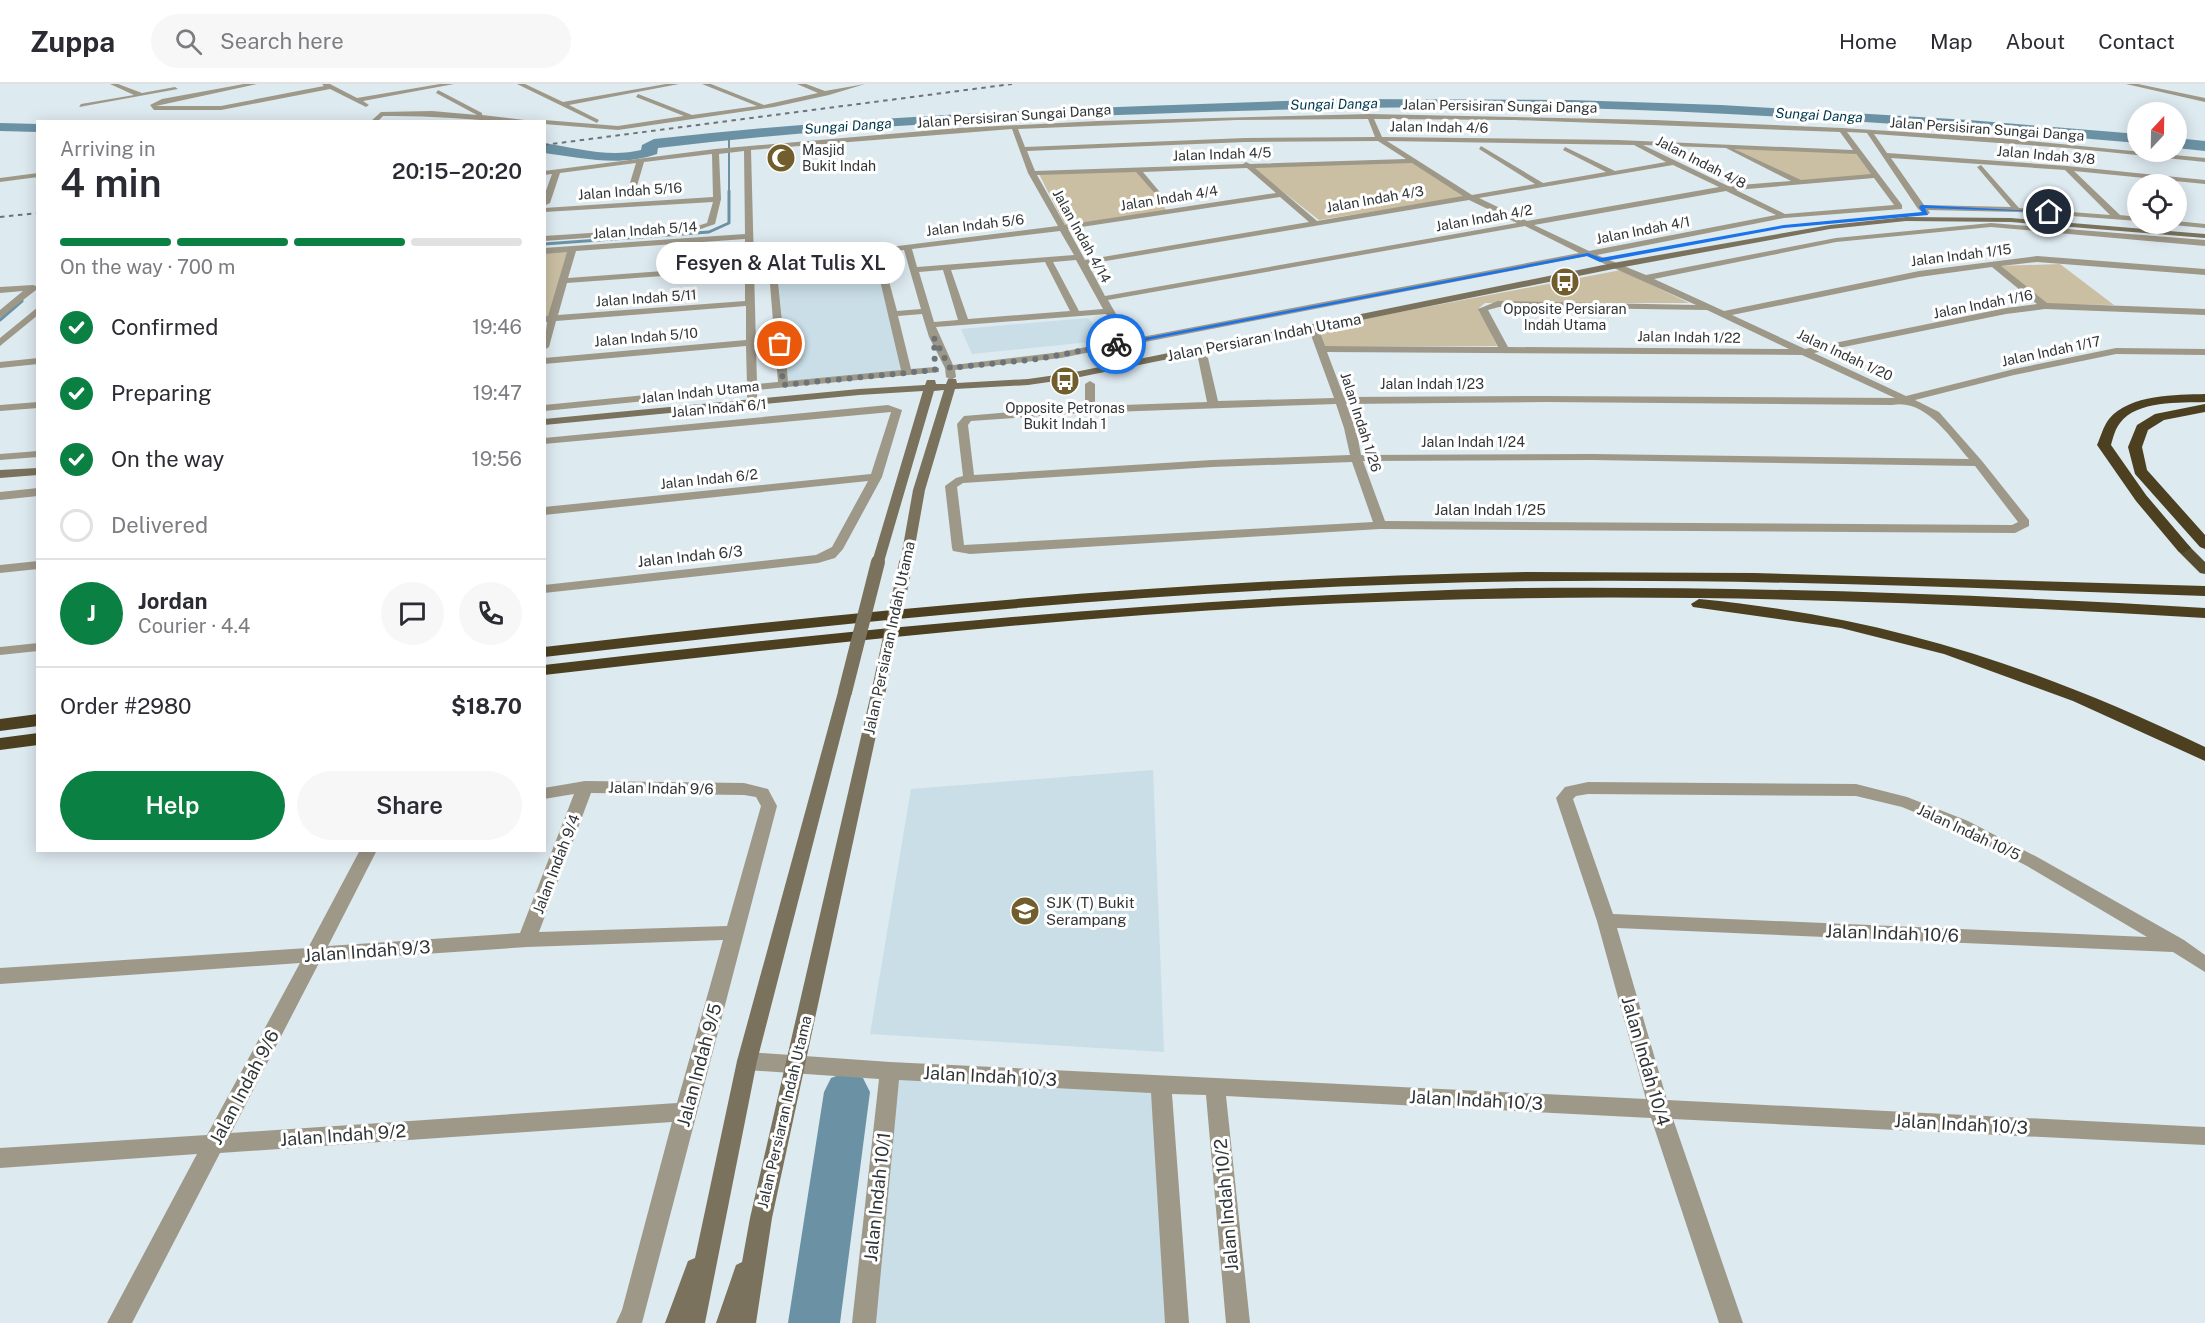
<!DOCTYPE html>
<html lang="en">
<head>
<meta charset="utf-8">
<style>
  :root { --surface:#fff; --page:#f7f7f7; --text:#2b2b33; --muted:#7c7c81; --line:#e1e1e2; --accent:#0b8043 }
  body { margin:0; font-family:"Public Sans",sans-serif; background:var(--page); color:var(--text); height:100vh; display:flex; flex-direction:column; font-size:22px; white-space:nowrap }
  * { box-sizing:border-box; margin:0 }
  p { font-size:20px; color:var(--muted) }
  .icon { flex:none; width:33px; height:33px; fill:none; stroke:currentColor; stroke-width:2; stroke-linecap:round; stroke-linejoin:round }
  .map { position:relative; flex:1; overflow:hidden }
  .panel { position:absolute; left:36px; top:36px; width:510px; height:732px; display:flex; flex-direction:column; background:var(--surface); border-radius:0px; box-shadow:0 3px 15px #0003 }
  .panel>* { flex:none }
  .needle { width:39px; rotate:22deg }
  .fabs { position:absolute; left:2127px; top:18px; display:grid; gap:12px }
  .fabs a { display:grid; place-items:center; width:60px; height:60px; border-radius:50%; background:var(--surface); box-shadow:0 3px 15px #0003; font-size:30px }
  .pin { position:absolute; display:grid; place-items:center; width:51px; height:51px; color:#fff; margin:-26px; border:3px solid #fff; border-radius:50%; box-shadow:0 2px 6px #0007 }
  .courier { position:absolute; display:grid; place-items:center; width:60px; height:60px; margin:-30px; border:4px solid #1a73e8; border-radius:50%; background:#fff; color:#222; box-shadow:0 2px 8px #0007 }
  .bubble { position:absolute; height:42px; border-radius:21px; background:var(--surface); box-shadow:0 3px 15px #0003; font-size:20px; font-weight:600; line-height:42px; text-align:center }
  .head em { font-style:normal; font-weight:600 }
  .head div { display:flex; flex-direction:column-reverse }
  .head { display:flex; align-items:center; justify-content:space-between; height:102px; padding:0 24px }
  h1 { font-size:39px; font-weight:600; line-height:45px }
  .bar { display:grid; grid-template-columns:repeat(4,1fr); gap:9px 6px; align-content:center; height:72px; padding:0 24px }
  .bar i { height:8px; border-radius:4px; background:var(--line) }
  .bar .active { background:var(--accent) }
  .bar p { grid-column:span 4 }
  .line { display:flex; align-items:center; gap:15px; padding:0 24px; border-top:2px solid var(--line) }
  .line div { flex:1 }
  .round { display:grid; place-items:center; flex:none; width:63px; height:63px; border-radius:32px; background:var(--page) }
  ol { padding:0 24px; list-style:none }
  li { display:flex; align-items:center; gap:18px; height:66px }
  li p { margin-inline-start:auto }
  li .icon { padding:6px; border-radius:50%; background:var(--accent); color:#fff; stroke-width:4 }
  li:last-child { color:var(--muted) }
  li i { width:33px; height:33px; border:3px solid var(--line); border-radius:50% }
  .primary-button { display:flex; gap:12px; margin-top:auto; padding:12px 24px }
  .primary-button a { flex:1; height:69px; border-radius:36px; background:var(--accent); color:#fff; font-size:24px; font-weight:600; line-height:69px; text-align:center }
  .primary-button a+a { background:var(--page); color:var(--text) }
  header { display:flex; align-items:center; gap:36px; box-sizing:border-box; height:84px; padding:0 30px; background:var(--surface); border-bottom:2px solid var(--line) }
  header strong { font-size:28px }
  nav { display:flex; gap:33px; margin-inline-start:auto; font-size:21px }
  .search { width:420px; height:54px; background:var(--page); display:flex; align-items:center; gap:15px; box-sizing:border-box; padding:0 21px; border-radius:33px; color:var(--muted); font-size:22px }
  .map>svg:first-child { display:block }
</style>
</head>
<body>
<header>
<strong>Zuppa</strong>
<div class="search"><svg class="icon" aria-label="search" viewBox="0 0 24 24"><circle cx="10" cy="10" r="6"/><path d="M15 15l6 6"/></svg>Search here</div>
<nav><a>Home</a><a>Map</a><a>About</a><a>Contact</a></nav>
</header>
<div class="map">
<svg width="2205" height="1239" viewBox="0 0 2205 1239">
  <rect width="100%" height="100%" fill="#ddeaf0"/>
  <!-- built -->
  <path fill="#c9dee7" d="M876,177L902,287L787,298L778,189Z
    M1088,234L1103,251L1090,258L972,270L961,245Z
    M1153,686L1164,968L870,950L911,705Z
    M899,995L1151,1008L1168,1239H869Z"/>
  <!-- green -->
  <path fill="#cabfa3" d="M1724,62L1854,68L1873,92L1799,97Z
    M1411,78L1467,113L1319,136L1249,81Z
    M1137,85L1167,127L1065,141L1039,90Z
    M572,165L553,234L545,235V167Z
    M2060,180L2114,221L2044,220L1998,182Z
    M1621,186L1689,219H1485L1479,224L1497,262H1323L1316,244Z"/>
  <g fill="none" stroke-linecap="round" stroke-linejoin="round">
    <!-- stream-far1 -->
    <path stroke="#6b92a4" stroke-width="2" d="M729,52V109"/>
    <!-- stream -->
    <path stroke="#6b92a4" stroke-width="3" d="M544,160L709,148L729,139V107
      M0,236L22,217"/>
    <!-- river -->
    <path fill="#6b92a4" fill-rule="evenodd" d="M1343,15L1570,16L1721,21L1969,36L2138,50V59C1950,43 1761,29 1573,24C1431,21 1290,25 1148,30C984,35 821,45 658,64L657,70C619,83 583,74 544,69V59C575,64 610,74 641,66L642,61L654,55C883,29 1113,23 1343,15Z
      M0,39L38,40V48L0,47Z
      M2176,54L2205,57V67L2176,64Z
      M847,988L863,994L870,1008L840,1239H788L824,1008L831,994Z"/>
    <!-- minor -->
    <path fill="#9e9889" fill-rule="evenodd" d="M110,0H118L142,9L175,3L178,5L79,23L81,20L134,11Z
      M244,0H257L156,22H221L324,2L322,0H330L357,14L440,0H454L363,17L369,21L366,23L330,5L221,26H154L150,21L162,15Z
      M517,0H525L563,18L666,0H679L569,21L599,36L597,39Z
      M702,0H711L764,21L818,9L797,0H806L825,7L865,0L829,11L774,23L618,46L544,40V38H541L544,36L618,42L684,32L636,13L638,10L692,31L757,22Z
      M2126,0H2138L2205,14V18Z
      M438,6L482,29V31L541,38C488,38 436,31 383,32L377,38H370L381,28L432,27L477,31L436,9Z
      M1370,30L1654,36L1842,44L1999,54L2205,74V78L2068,64L1874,50L1887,69L2067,82L2205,96V100L2074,87L2120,131L2138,133V137L2017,128L1928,126L1930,129L1926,131L1918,125L1867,49L1847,48L1902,121V125L1784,134L1597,171L1646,191L1836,154L1991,139L2205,156V162L1991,143L1836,158L1654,195L1724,227L1919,187L2037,172L2205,185V191L2037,178L2001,182L2047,219L2205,225V231L2045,225L2006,230L1814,269L1906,312L2014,285L2116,264L2205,265V271L2116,270L2014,291L1915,316L1939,328L1982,377L2029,436V442L2015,449L1380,445L970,470L953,467L952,464L945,402L956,394L963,392L957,340L964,332L1085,322V300L1090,297L1095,300V322L1207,318L1198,274L1203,271L1208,274L1218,317L1334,314L1308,243L1313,240L1318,243L1325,262L1498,263L1478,225L1498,217L1696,221L1587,172L1130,261L1138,269L1133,272L1121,262L1061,274L955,286L956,293L951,296L946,293L945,284L929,253L922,230L898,232L911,285L935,283L939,284V288L757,306V313L752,316L747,313V307L544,327V321L747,301L746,262L544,280V274L746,256V222L556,237L549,263L544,266L547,238H544V232H548L567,168L544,170V164L745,150L744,67L719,70L721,115L715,140L698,146L544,157V152L697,142L707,139L713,118L544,128V124L713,113L712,70L644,78L634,112L630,114L626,112L636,79L560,89L550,119L546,121L544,112L552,90L544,91V87L715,65L959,44L1098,37ZM1368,35L1375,53L1245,54L1025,63L1018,45L1237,36ZM1374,35L1515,36L1840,48L1853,66L1618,56L1382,53ZM1012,45L1028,89L1058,142L754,180L751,66ZM1378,57L1406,75L1250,80L1246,78L1243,80L1035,87L1027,67L1245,58ZM1387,57L1634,61L1666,78L1615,87L1565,63L1563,66L1606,88L1543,99L1481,62L1479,65L1535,100L1472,111ZM1643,61L1726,64L1791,97L1728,102ZM1734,65L1856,70L1871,90L1801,96ZM1891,74L2065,86L2110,131L2019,124L1981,81L1977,83L2011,123L1924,121ZM1412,79L1463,112L1317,137L1255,84ZM1673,81L1719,103L1527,137L1479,114ZM1247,84L1276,109L1065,141L1037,91L1136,88L1165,121L1169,119L1143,88ZM1874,94L1894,121L1785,130L1736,106ZM1726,107L1776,131L1589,167L1534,141ZM1280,113L1309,138L1085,176L1068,145ZM1469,116L1517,139L1105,212L1088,180ZM1525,142L1579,169L1126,256L1120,237L1108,216ZM1060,147L1074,171L917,183L912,165ZM745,155V181L568,194L576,167ZM904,166L921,225L897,227L883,175L879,172L875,175L901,286L788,297L777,188L773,185L769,188L778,298L757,300L754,185ZM1076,176L1103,225L1079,227L1053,178ZM1045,178L1070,227L968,235L951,186ZM1992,183L2037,220L2006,224L1805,265L1732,231L1919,193ZM745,186V217L558,231L567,199ZM943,186L958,236L934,238L919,188ZM1499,223L1707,226L1789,265L1508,263L1488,226ZM1106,230L1117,257L1061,268L953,281L936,243ZM1327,268L1802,271L1895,314L1546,312L1344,313ZM1546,318L1892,321C1925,314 1950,353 1969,375L1592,370L1361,371L1356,344L1346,320ZM1336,320L1344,344L1350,371L1212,376L974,391L968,341L971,337L1083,329ZM1592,376L1975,382L2018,438L2012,441L1385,437L1363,377ZM1352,378L1373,438L964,461L957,403L963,399L1212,383Z
      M38,89V93L0,98V94Z
      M2176,137L2205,140V144L2173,141Z
      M33,201L36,202V206L0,234V226L23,207L0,209V203Z
      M38,223V231L0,262V254Z
      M38,274V280L0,284V278Z
      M38,318V324L0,327V321Z
      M888,321L902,326L882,393L843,465L835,474L818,479L544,509V501L816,471L832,463L868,397L544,431V423L871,390L891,328L544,360V354Z
      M38,367V373L0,376V370Z
      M38,404V412L0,416V408Z
      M38,477V485L0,489V481Z
      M38,559V567L0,571V563Z
      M585,697L744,699L768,705L777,722L642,1239H616L622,1226L672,1038L220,1069L132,1239H107L197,1070L0,1084V1064L207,1051L300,879L0,900V884L308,864L360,766H377L328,862L520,849L574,710L544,715V704ZM591,709L744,711L756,713L761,722L727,842L539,848ZM723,856L677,1019L231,1049L320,877L527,863Z
      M1588,698L1856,700L1907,713L1968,737L2039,774L2184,856L2205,871V888L2173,868L1617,844L1667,1016L2205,1043V1061L1673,1035L1743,1239H1719L1651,1034L1226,1012L1250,1239H1226L1206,1011L1172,1010L1189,1239H1165L1151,1009L899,996L876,1239H852L879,995L747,986L740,983L737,977L740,971L747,968L890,978L1646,1015L1597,837L1556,714L1565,703ZM1588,710L1856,712L1902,723L1956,745L2027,782L2147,853L1613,830L1573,715L1576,712Z"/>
    <!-- secondary -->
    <path fill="#7a725c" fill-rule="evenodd" d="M1906,133L2011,134L2205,150V154L2011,138L1906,137L1830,145L1613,185L1070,295L1028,301L955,305L925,406L912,479L906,483L900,479L913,406L944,306L934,307L884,478L878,482L872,478L923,307L859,311L544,341V335L859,305L925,301L927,296H935L936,300H946L948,295H956L957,299L1028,295L1070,289L1613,179L1830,141Z
      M38,384V391L0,394V386Z
      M879,600L886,605L772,1134L756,1239H716L736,1181L742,1178L750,1134L872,605Z
      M845,603L852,608L757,977L705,1239H665L688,1177L695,1174L737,977L838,608Z"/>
    <!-- trunk -->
    <path fill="#564c2e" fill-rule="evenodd" d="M2183,460L2188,461L2205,478V490L2200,489L2178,467V461Z"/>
    <!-- motorway -->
    <path fill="#4c4020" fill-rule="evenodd" d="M2205,310V318C2180,319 2137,316 2120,339C2115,345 2113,354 2111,361L2146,411L2191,464L2183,469L2178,467L2136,417L2097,361C2101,352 2103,343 2109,335C2130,310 2176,311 2205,310Z
      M2205,320V328L2164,336L2148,346L2142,363L2147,386L2205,451V465L2200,463L2135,390L2128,363L2137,341L2155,330Z
      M1528,488L1754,489L2205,502V512C1941,503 1675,491 1411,500C1121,509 833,540 544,573V563C874,525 1196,494 1528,488Z
      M1516,504C1746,502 1975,510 2205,524V534C1938,518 1670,508 1403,517C1115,526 830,559 544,591V581C868,544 1190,512 1516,504Z
      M1699,515C1887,533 2036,582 2205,663V677L2073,617L1944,570L1841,544L1693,523L1691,520Z
      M38,630V642L0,647V635Z
      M38,649V661L0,666V654Z"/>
    <!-- rail -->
    <path stroke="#6c7477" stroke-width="2" stroke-dasharray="4.5 4.5" stroke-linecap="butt" d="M544,61L1012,0
      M0,133L38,129"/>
    <!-- secondary-bridge -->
    <path stroke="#7a725c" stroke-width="14" d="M879,605L906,479
      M845,608L878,478"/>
  </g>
  <!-- route -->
  <path fill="#1a73e8" d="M1921,121L2051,128L1925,124L1928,131L1784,144L1600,178L1587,172L1116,262L1113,260L1588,169L1601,174L1784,141L1922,128L1919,123Z"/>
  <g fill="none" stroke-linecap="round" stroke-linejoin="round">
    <!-- done -->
    <path stroke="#6d7478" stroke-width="6" stroke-dasharray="0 10.8" d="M780,260L783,301L935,286L934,254L950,284L1038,275L1116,260"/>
  </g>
  <!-- icons -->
  <defs>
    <g id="mosque-disc" transform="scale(1.5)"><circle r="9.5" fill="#715e2c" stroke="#fff"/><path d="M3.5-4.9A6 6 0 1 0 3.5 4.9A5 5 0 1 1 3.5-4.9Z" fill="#fff"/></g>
    <g id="bus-disc" transform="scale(1.5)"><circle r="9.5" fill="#715e2c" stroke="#fff"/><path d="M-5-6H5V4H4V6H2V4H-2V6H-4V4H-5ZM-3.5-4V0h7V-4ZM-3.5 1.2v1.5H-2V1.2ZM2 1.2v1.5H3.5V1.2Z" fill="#fff"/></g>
    <g id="school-disc" transform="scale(1.5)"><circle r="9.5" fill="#715e2c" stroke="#fff"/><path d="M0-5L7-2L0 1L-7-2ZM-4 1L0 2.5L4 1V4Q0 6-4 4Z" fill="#fff"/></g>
  </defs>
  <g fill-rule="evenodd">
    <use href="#mosque-disc" x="781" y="74"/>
    <use href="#bus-disc" x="1565" y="198"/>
    <use href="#bus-disc" x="1065" y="297"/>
    <use href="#school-disc" x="1025" y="827"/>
  </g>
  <g text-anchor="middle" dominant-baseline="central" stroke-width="6" stroke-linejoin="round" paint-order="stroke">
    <!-- far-water labels -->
    <g font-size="14" font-style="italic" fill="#003a4e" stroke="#fff">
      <text transform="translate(1334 20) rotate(-1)">Sungai Danga</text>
      <text transform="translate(1819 31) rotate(3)">Sungai Danga</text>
      <text transform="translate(848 42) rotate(-4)">Sungai Danga</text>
    </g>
    <!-- far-street labels -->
    <g font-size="14" fill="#303537" stroke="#fff">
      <text transform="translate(1500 22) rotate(1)">Jalan Persisiran Sungai Danga</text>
      <text transform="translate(1014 32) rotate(-4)">Jalan Persisiran Sungai Danga</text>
      <text transform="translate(1439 43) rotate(1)">Jalan Indah 4/6</text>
      <text transform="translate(1987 45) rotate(4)">Jalan Persisiran Sungai Danga</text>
      <text transform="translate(1222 70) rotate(-2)">Jalan Indah 4/5</text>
      <text transform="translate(2046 71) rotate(5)">Jalan Indah 3/8</text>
      <text transform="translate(1701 78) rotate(27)">Jalan Indah 4/8</text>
      <text transform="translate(630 107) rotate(-4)">Jalan Indah 5/16</text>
      <text transform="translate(1169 114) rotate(-9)">Jalan Indah 4/4</text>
      <text transform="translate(1375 115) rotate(-10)">Jalan Indah 4/3</text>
      <text transform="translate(1484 134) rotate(-10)">Jalan Indah 4/2</text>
      <text transform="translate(975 141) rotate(-7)">Jalan Indah 5/6</text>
      <text transform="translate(645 146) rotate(-4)">Jalan Indah 5/14</text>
      <text transform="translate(1643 146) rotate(-11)">Jalan Indah 4/1</text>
      <text transform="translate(1082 152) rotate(61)">Jalan Indah 4/14</text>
      <text transform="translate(1961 171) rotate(-7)">Jalan Indah 1/15</text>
      <text transform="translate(646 214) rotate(-4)">Jalan Indah 5/11</text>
      <text transform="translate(1983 220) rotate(-11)">Jalan Indah 1/16</text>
      <text transform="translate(646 253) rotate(-5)">Jalan Indah 5/10</text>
      <text transform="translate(1689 253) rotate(1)">Jalan Indah 1/22</text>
      <text transform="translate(2051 267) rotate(-12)">Jalan Indah 1/17</text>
      <text transform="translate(1845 271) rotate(25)">Jalan Indah 1/20</text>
      <text x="1432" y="300">Jalan Indah 1/23</text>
      <text transform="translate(700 308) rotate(-6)">Jalan Indah Utama</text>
      <text transform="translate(719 324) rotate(-5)">Jalan Indah 6/1</text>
      <text transform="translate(1361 338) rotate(72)">Jalan Indah 1/26</text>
      <text x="1473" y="358">Jalan Indah 1/24</text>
      <text transform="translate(709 395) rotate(-6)">Jalan Indah 6/2</text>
    </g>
    <!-- far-poi labels -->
    <g font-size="14" fill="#303537" stroke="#fff">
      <text x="802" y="66" text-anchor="start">Masjid<tspan x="802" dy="16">Bukit Indah</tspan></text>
      <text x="1565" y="225">Opposite Persiaran<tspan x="1565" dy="16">Indah Utama</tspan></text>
      <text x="1065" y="324">Opposite Petronas<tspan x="1065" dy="16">Bukit Indah 1</tspan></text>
    </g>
    <!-- street labels -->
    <g font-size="15" fill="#303537" stroke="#fff">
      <text transform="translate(1264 253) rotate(-11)">Jalan Persiaran Indah Utama</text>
      <text x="1490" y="425">Jalan Indah 1/25</text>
      <text transform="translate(690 472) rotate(-6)">Jalan Indah 6/3</text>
      <text transform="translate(889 554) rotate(-78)">Jalan Persiaran Indah Utama</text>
      <text transform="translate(661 704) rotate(1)">Jalan Indah 9/6</text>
      <text transform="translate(1969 748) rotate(25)">Jalan Indah 10/5</text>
      <text transform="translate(556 780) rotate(-69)">Jalan Indah 9/4</text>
      <text transform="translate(784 1028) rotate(-77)">Jalan Persiaran Indah Utama</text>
    </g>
    <!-- poi labels -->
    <g font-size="15" fill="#303537" stroke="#fff" text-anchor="start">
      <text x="1046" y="818">SJK (T) Bukit<tspan x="1046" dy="17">Serampang</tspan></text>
    </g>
    <!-- near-street labels -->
    <g font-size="18" fill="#303537" stroke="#fff">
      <text transform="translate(1892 849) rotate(2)">Jalan Indah 10/6</text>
      <text transform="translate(367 867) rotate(-4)">Jalan Indah 9/3</text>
      <text transform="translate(1646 977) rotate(74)">Jalan Indah 10/4</text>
      <text transform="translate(699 981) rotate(-75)">Jalan Indah 9/5</text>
      <text transform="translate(990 992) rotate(3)">Jalan Indah 10/3</text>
      <text transform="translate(244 1003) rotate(-62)">Jalan Indah 9/6</text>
      <text transform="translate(1476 1016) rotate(3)">Jalan Indah 10/3</text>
      <text transform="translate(1961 1040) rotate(3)">Jalan Indah 10/3</text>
      <text transform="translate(343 1051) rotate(-4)">Jalan Indah 9/2</text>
      <text transform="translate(877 1113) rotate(-84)">Jalan Indah 10/1</text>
      <text transform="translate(1226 1121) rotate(-95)">Jalan Indah 10/2</text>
    </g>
  </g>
</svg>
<div class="fabs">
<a><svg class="needle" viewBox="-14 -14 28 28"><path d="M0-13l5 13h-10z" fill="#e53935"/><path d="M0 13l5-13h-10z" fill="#7c7c81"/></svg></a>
<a><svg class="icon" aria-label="locate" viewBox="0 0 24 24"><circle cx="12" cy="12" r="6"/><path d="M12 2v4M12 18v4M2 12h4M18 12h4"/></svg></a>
</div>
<div class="pin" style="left:780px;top:260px;background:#ea580c"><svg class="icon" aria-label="bag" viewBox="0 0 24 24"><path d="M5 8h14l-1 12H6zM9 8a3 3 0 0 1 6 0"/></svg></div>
<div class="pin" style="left:2049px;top:128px;background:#1f2937"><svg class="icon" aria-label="home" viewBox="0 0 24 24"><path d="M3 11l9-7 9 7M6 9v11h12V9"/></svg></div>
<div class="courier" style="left:1116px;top:260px"><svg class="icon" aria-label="bike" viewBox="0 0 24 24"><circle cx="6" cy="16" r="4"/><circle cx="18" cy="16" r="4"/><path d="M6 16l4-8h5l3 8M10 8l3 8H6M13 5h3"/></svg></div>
<div class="bubble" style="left:656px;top:158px;width:249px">Fesyen &amp; Alat Tulis XL</div>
<section class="panel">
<div class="head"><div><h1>4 min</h1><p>Arriving in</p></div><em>20:15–20:20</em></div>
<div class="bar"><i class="active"></i><i class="active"></i><i class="active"></i><i></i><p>On the way · 700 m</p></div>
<ol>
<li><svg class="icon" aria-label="check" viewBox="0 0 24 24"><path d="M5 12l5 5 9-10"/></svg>Confirmed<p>19:46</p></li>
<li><svg class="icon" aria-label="check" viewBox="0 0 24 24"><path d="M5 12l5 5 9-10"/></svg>Preparing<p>19:47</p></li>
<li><svg class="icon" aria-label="check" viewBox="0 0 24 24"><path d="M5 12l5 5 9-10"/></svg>On the way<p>19:56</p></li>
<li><i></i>Delivered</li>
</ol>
<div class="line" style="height:108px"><b class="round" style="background:var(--accent);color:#fff">J</b><div><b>Jordan</b><p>Courier · 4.4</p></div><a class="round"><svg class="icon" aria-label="chat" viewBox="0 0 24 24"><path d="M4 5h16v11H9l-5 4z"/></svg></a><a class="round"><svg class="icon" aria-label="phone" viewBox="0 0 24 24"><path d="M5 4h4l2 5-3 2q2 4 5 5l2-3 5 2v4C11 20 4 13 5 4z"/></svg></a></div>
<div class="line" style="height:78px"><div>Order #2980</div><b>$18.70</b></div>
<div class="primary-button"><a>Help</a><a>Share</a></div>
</section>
</div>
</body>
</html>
